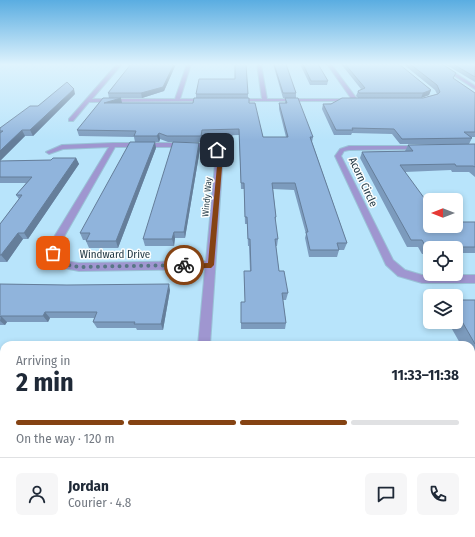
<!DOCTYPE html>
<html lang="en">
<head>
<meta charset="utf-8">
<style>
  :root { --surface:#fff; --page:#f6f6f7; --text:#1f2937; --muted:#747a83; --line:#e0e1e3; --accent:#854313 }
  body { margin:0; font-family:"Fira Sans Condensed",sans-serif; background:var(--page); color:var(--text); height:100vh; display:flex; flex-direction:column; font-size:15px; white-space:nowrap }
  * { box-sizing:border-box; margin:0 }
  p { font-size:13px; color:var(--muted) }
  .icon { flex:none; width:22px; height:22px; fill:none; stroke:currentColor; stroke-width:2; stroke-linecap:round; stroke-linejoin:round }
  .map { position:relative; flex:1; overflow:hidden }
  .drawer { position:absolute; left:0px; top:341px; width:475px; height:196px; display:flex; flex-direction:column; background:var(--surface); border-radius:12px 12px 0 0; box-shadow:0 2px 6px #0003 }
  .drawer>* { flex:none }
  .needle { width:26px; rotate:270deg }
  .controls { position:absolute; left:423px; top:193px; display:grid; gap:8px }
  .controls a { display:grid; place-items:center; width:40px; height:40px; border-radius:6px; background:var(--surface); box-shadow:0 2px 6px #0003; font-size:20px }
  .pin { position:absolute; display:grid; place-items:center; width:34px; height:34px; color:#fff; margin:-17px; border-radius:8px; box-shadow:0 2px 6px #0006 }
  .courier { position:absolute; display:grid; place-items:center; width:40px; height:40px; margin:-20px; border:3px solid #854313; border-radius:50%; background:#fff; color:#222; box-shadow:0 1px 5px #0007 }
  .overview em { font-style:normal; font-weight:700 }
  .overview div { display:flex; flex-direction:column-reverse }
  .overview { display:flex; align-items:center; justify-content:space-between; height:68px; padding:0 16px }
  h1 { font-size:26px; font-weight:700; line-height:30px }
  .bar { display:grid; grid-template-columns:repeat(4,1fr); gap:6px 4px; align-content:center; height:48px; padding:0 16px }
  .bar i { height:5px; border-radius:3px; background:var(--line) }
  .bar .current { background:var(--accent) }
  .bar p { grid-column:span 4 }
  .line { display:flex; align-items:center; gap:10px; padding:0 16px; border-top:1px solid var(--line) }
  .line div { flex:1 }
  .round { display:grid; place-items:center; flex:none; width:42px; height:42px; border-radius:6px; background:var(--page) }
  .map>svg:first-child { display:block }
</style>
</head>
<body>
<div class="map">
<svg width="475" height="537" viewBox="0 0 475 537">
  <rect width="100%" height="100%" fill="#b8e4fb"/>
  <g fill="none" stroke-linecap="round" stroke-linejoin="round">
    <!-- minor casing -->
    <g stroke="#9ac2d7" stroke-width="2">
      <path id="minor" d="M117,64H122L92,99H175L187,64H191L180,99H206L208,100L206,101L89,102L73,121H69V119Z
        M257,64H261L267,99H350L352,100L350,101H234L236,99H262Z
        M327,64H331L357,99V101H353Z
        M436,64H441L475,86V89Z
        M113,143H198L215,147L223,155L210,345H198L205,269L79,271L59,267L48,253L51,242L109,147L63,149L49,154L46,152L62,145ZM115,147H198L208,149L216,154L206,261L79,263L65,261L58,252L61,242Z
        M349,146H421L422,147L419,149L349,150L344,151L341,156L393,260L405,270L422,275H475V283H422L398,276L386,265L335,156L340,149Z
        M0,505H4V523H0Z
        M12,533H30L28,537H10Z
        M360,533H383L385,537H362Z"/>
    </g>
    <!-- minor -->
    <use href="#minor" fill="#9f96d0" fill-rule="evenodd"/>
  </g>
  <!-- wall -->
  <path fill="#7c9bbd" d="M131,64H176L164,91L142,98H109L108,93Z
    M273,64H286L296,93V98H283Z
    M300,64H318L328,81L327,85H310Z
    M341,64H399L431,90L429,95L421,98H358L356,96L358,91L361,89Z
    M403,64H442L454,79L475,93V137H470L472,138L469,144H400L392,134L352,133L351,135H334L322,109L323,104L423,98L437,94L435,90Z
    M445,64H475V82Z
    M75,94L33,136H25L0,161L51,160L76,158L79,164L28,239H23L7,262H0V224L19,199L16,195L26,183H0V128Z
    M196,94H248V98H196Z
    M285,98L313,137L312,142L347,243L344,250H339L337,257H309L305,238L306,234L294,190L273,189L276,217L275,223L278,239L277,246H276L279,271L288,293L286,300H283L286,323L285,329H241V302H245L244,277L250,271L249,246H248L247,224H245L244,189H241L239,135L202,136L201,142H168L160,139L159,142H135L134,137L79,136L77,130L122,103H249L263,137H286L279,109V103H285Z
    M475,144V177L469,172H452L451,170L405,172L430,226L475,222V253H456V248H430V254H422L418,247H407L360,158L362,152L405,151L408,145Z
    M156,148L118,248H89L86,241L87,240H83L80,233Z
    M200,149L185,238H175L174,246H145L143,239Z
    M0,284L67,285L170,290L163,330H137L136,328H97L93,322L94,318H50L48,322H7L5,325H0Z
    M456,300H475V352H471V345H461L448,322H456Z
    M0,382H4V442L0,440Z
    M475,503V537L471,532V510Z"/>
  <!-- shaded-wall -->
  <path fill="#657e9a" d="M174,64H176L164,91L142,98L141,93Z
    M74,89L75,94L33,136L30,130Z
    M431,90L429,95L421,98L423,93Z
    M121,98L122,103H104Z
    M22,130L25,136L0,161V151Z
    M202,130V136L201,142V136Z
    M159,133L160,139L159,142L157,136Z
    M155,142L156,148L118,248L116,241Z
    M199,143L200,149L185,238L184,232Z
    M76,158L79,164L28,239L24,233Z
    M174,232L175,238L174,246L172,239Z
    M18,233L23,239L7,262L1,255Z
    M169,284L170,290L163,330L161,324Z
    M45,312L50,318L48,322L43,316Z
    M1,316L7,322L5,325L0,321Z"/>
  <!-- building -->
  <path fill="#90b4dc" stroke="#657e9a" d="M131,64H174L163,87L141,93H108Z
    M235,64H246L248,94H196L199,79H235Z
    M274,64H286L296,93H283Z
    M303,64H318L328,81H311Z
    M345,64H399L431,90L423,93H359L358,91L365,88Z
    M410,64H442L456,73L453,78L475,93V132H464L472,138L402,139L394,129L352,128L353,130H336L323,104H331L342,98H423L438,94L440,92L437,85Z
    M453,64H475V77Z
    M67,82L74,89L30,130H22L0,151V133L3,131H0V128L30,106H38Z
    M103,98H121L104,103H193L194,98H249V103H255L263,137H288L279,103H287L285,98H298L313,137H310L347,243H337L339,250H310L306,232H308L295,183H272L276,217H275L278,239H275L279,271H284L288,293H282L286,323H241V302H245L244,271H251L250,239H248L247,217H245L244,183H241L239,129L202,130L201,136H167L159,133L157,136H134L136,131L77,130Z
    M130,142H155L116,241H86L90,233H80Z
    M173,142L199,143L184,232H174L172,239H143Z
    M475,144V167L473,166H456L455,164L400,165L430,206V226H456V222H475V247H426L422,240H411L362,152L413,151L408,145Z
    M53,158H76L24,233H18L1,255H0V224L22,195H16L32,177H0V161L51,160Z
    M0,284L67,285L169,284L161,324H134L135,322H93L97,312H45L43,316H1L0,317Z
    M456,300H475V344L456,311Z
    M0,382H4V437H0Z"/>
  <!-- sky -->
  <linearGradient id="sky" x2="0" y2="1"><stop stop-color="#5aade1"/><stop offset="0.46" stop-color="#dff3fd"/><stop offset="1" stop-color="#dff3fd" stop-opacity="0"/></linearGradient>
  <rect width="475" height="140" fill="url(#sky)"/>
  <!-- route -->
  <path fill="#854313" d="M216,149H219L223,155L214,265L211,268H184L181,265L182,264L208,263L218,155Z"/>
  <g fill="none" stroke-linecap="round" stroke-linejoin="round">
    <!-- done -->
    <path stroke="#577685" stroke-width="4" stroke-dasharray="0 7.2" d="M53,253L62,264L79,267L184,265"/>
  </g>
  <g text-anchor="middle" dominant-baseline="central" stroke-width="3" stroke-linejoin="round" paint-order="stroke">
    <!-- far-street labels -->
    <g font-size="9" fill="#233a46" stroke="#fdfefd">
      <text transform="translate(207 197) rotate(-85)">Windy Way</text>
    </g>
    <!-- street labels -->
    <g font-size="11" fill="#233a46" stroke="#fdfefd">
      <text transform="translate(363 182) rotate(65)">Acorn Circle</text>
      <text x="115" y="254">Windward Drive</text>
    </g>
  </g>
</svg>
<div class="controls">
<a><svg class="needle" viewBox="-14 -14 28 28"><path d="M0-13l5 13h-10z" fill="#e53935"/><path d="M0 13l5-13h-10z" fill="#747a83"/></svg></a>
<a><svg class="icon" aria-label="locate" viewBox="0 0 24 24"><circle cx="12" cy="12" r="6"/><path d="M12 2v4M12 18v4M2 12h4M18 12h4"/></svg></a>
<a><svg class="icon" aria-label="layers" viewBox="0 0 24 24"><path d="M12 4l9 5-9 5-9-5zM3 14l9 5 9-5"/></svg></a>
</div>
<div class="pin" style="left:53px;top:253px;background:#ea580c"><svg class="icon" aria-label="bag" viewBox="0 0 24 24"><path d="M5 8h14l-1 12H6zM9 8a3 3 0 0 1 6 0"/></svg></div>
<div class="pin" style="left:217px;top:150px;background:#1f2937"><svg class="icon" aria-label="home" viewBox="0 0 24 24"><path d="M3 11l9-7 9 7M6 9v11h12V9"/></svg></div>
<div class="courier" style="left:184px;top:265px"><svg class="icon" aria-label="bike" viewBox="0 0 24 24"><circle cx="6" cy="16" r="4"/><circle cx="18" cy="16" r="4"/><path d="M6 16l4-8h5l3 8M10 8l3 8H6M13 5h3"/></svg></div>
<section class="drawer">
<div class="overview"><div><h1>2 min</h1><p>Arriving in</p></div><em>11:33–11:38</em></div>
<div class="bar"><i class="current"></i><i class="current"></i><i class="current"></i><i></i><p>On the way · 120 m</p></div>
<div class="line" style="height:72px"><a class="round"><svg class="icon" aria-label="person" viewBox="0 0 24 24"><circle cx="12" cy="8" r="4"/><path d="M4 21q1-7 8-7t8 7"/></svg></a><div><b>Jordan</b><p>Courier · 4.8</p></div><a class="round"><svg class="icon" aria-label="chat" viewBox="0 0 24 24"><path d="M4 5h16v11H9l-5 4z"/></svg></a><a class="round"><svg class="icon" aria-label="phone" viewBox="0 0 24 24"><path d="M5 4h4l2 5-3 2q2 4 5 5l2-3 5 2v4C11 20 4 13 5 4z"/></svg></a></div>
</section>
</div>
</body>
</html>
